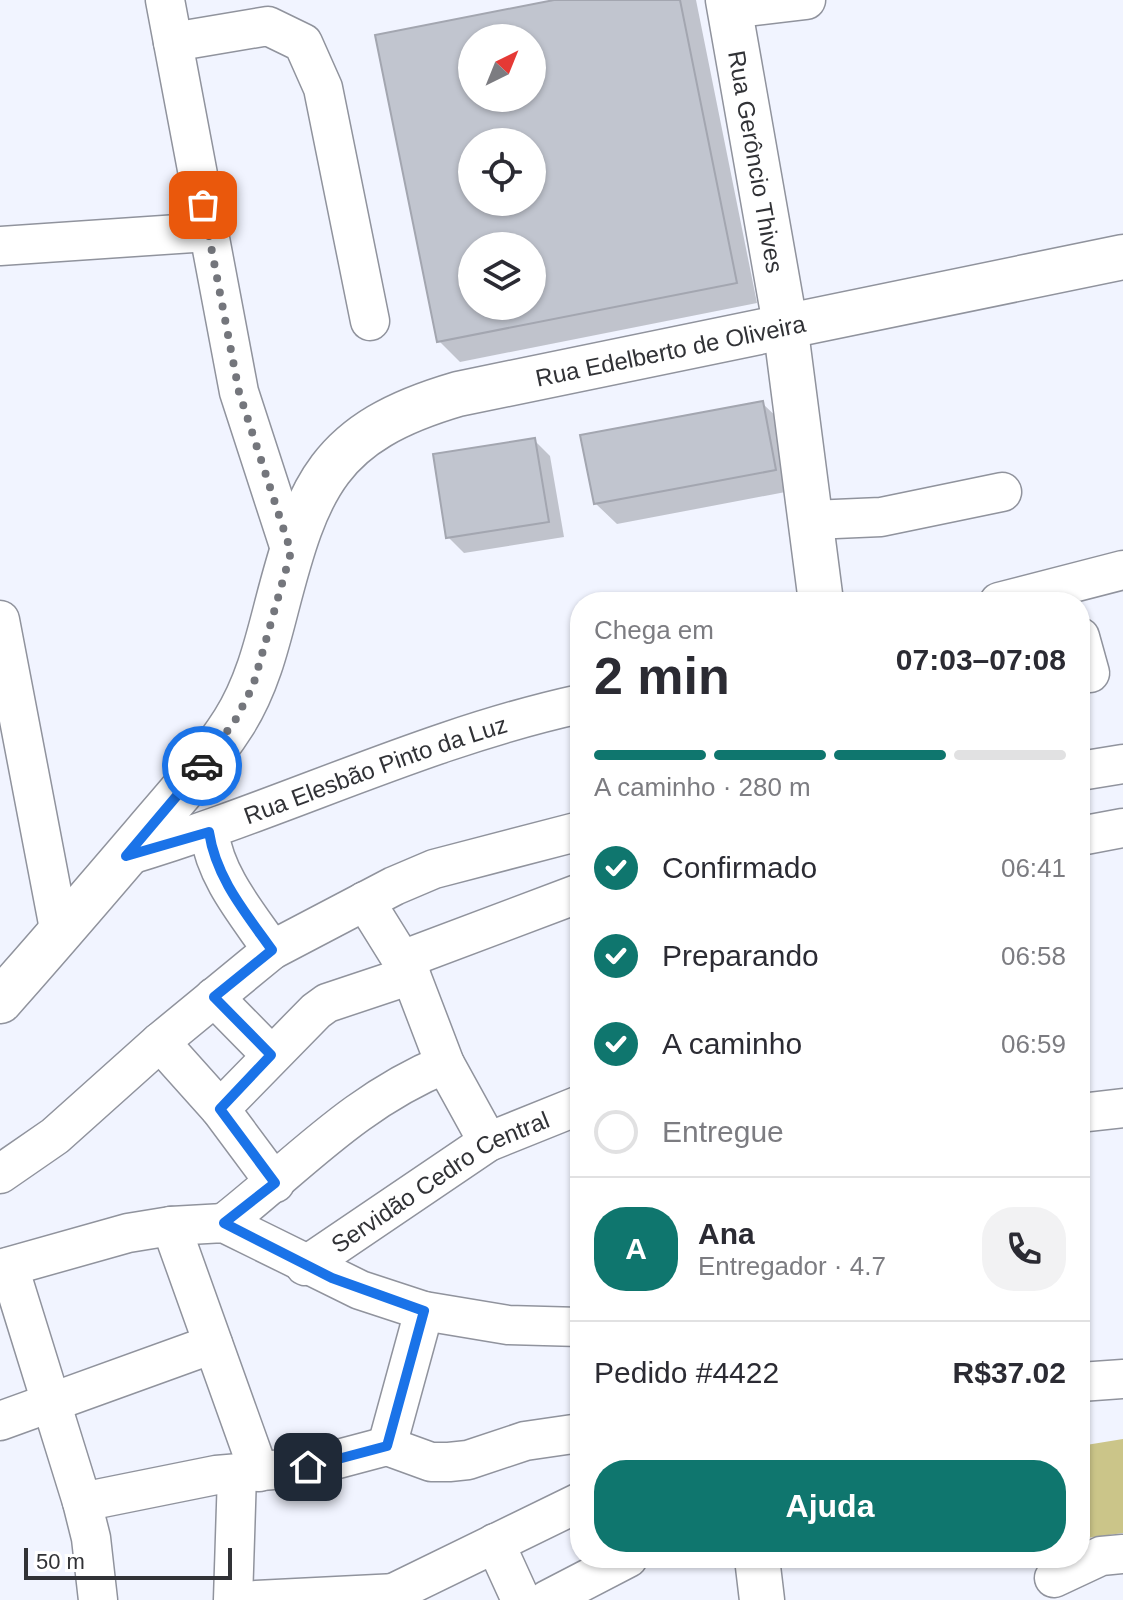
<!DOCTYPE html>
<html lang="pt">
<head>
<meta charset="utf-8">
<style>
  :root { --surface:#fff; --page:#f2f2f3; --text:#2b2b33; --muted:#7c7c81; --line:#e1e1e2; --accent:#0f766e }
  body { margin:0; font-family:Arial,sans-serif; background:var(--page); color:var(--text); height:100vh; display:flex; flex-direction:column; font-size:30px; white-space:nowrap }
  * { box-sizing:border-box; margin:0 }
  p { font-size:26px; color:var(--muted) }
  .icon { flex:none; width:44px; height:44px; fill:none; stroke:currentColor; stroke-width:2; stroke-linecap:round; stroke-linejoin:round }
  .map { position:relative; flex:1; overflow:hidden }
  .details { position:absolute; left:570px; top:592px; width:520px; height:976px; display:flex; flex-direction:column; background:var(--surface); border-radius:32px; box-shadow:0 2px 6px #0004 }
  .details>* { flex:none }
  .needle { width:52px; rotate:43deg }
  .controls { position:absolute; left:458px; top:24px; display:grid; gap:16px }
  .controls a { display:grid; place-items:center; width:88px; height:88px; border-radius:50%; background:var(--surface); box-shadow:0 2px 6px #0004; font-size:40px }
  .scale { position:absolute; left:24px; bottom:20px; width:208px; box-sizing:border-box; padding-left:8px; border:4px solid #313236; border-top:0; font-size:22px; line-height:28px; white-space:nowrap; color:#313236; -webkit-text-stroke:6px #fff; paint-order:stroke }
  .pin { position:absolute; display:grid; place-items:center; width:68px; height:68px; color:#fff; margin:-34px; border-radius:16px; box-shadow:0 4px 12px #0006 }
  .courier { position:absolute; display:grid; place-items:center; width:80px; height:80px; margin:-40px; border:6px solid #1a73e8; border-radius:50%; background:#fff; color:#222; box-shadow:0 2px 10px #0007 }
  .headline em { font-style:normal; font-weight:700 }
  .headline div { display:flex; flex-direction:column-reverse }
  .headline { display:flex; align-items:center; justify-content:space-between; height:136px; padding:0 24px }
  h1 { font-size:52px; font-weight:700; line-height:60px }
  .bar { display:grid; grid-template-columns:repeat(4,1fr); gap:12px 8px; align-content:center; height:96px; padding:0 24px }
  .bar i { height:10px; border-radius:6px; background:var(--line) }
  .bar .selected { background:var(--accent) }
  .bar p { grid-column:span 4 }
  .line { display:flex; align-items:center; gap:20px; padding:0 24px; border-top:2px solid var(--line) }
  .line div { flex:1 }
  .round { display:grid; place-items:center; flex:none; width:84px; height:84px; border-radius:32px; background:var(--page) }
  ol { padding:0 24px; list-style:none }
  li { display:flex; align-items:center; gap:24px; height:88px }
  li p { margin-inline-start:auto }
  li .icon { padding:8px; border-radius:50%; background:var(--accent); color:#fff; stroke-width:4 }
  li:last-child { color:var(--muted) }
  li i { width:44px; height:44px; border:4px solid var(--line); border-radius:50% }
  .cta { display:flex; gap:16px; margin-top:auto; padding:16px 24px }
  .cta a { flex:1; height:92px; border-radius:32px; background:var(--accent); color:#fff; font-size:32px; font-weight:700; line-height:92px; text-align:center }
  .map>svg:first-child { display:block }
</style>
</head>
<body>
<div class="map">
<svg width="1123" height="1600" viewBox="0 0 1123 1600">
  <rect width="100%" height="100%" fill="#f1f4ff"/>
  <!-- green -->
  <path fill="#cbc589" d="M1123,1439V1533L1080,1539V1446Z"/>
  <!-- shadow -->
  <path fill="#0003" fill-rule="evenodd" d="M565,0H696L757,303L460,362L439,341L378,37ZM472,38H532V98H472ZM472,142H532V202H472ZM472,246H532V306H472Z
    M762,403L784,424L796,490L617,524L595,503Z
    M534,440L550,456L564,537L464,553L448,537Z"/>
  <!-- building -->
  <path fill="#c1c5cf" stroke="#a3a6b0" stroke-width="2" fill-rule="evenodd" d="M554,0H680L737,283L437,342L375,35ZM472,38H532V98H472ZM472,142H532V202H472ZM472,246H532V306H472Z
    M763,401L776,470L594,504L580,435Z
    M535,438L549,522L446,538L433,454Z"/>
  <g fill="none" stroke-linecap="round" stroke-linejoin="round">
    <!-- minor casing -->
    <g stroke="#90939d" stroke-width="41">
      <g id="minor">
        <path d="M165,0L239,392L291,552"/>
        <path d="M730,9L806,0"/>
        <path d="M173,42L268,26L303,43L323,88L370,321"/>
        <path d="M0,246L208,232"/>
        <path d="M812,520L881,517L1002,492"/>
        <path d="M999,602L1123,570"/>
        <path d="M0,620L60,934"/>
        <path d="M1080,637L1090,673"/>
        <path d="M1080,771L1123,764"/>
        <path d="M209,832C216,878 246,912 272,950"/>
        <path d="M1080,836L1123,828"/>
        <path id="s1" d="M126,856C279,811 424,738 580,704"/>
        <path d="M365,901L411,975L445,1064L488,1142"/>
        <path d="M402,960L580,893"/>
        <path d="M214,997L271,1055"/>
        <path d="M160,1042L220,1109L275,1183"/>
        <path d="M220,1109L316,1011L327,1003L411,975"/>
        <path d="M1080,1113L1123,1108"/>
        <path d="M0,1174L55,1136L160,1042L272,950L394,886L434,869L580,831"/>
        <path d="M224,1223C299,1164 355,1101 445,1064"/>
        <path d="M171,1226L259,1472"/>
        <path id="s2" d="M305,1266L488,1142L580,1105"/>
        <path d="M9,1267L82,1502L91,1538L98,1600"/>
        <path d="M0,1269L128,1233L171,1226L224,1223L360,1290L424,1311L508,1325L580,1327"/>
        <path d="M1080,1382L1123,1379"/>
        <path d="M0,1421L213,1344"/>
        <path d="M387,1446L424,1311"/>
        <path d="M82,1502L216,1475L308,1467L387,1446L431,1462H449L468,1460L525,1441L580,1433"/>
        <path d="M495,1543L521,1600"/>
        <path d="M1054,1578L1101,1556L1123,1554"/>
        <path d="M233,1600L237,1474"/>
        <path d="M256,1600L397,1593"/>
        <path d="M379,1600L580,1502"/>
        <path d="M547,1600L628,1558"/>
      </g>
    </g>
    <!-- major casing -->
    <g stroke="#90939d" stroke-width="47">
      <g id="major">
        <path id="s3" d="M728,0L785,324L821,602"/>
        <path id="s4" d="M0,1001C49,946 96,891 143,836C174,799 208,763 234,722C256,687 266,648 276,609C308,485 328,432 458,394L1123,257"/>
        <path d="M757,1558L762,1600"/>
      </g>
    </g>
    <!-- minor -->
    <use href="#minor" stroke="#fff" stroke-width="38"/>
    <!-- major -->
    <use href="#major" stroke="#fff" stroke-width="44"/>
  </g>
  <g fill="none" stroke-linecap="round" stroke-linejoin="round">
    <!-- done -->
    <path stroke="#74767c" stroke-width="8" stroke-dasharray="0 14.4" d="M202,766L236,719L253,686L291,552L239,392L203,205"/>
    <!-- route -->
    <path stroke="#1a73e8" stroke-width="10" d="M202,766L126,856L209,832C216,878 245,912 272,950L214,997L271,1055L220,1109L275,1183L224,1223L332,1278L424,1311L387,1446L308,1467"/>
  </g>
  <g text-anchor="middle" dominant-baseline="central" stroke-width="8" stroke-linejoin="round" paint-order="stroke">
    <!-- street labels -->
    <g font-size="24" fill="#313236" stroke="#fff">
      <text stroke="none"><textPath href="#s3" startOffset="164">Rua Gerôncio Thives</textPath></text>
      <text stroke="none"><textPath href="#s4" startOffset="1004">Rua Edelberto de Oliveira</textPath></text>
      <text stroke="none"><textPath href="#s1" startOffset="264">Rua Elesbão Pinto da Luz</textPath></text>
      <text stroke="none"><textPath href="#s2" startOffset="160">Servidão Cedro Central</textPath></text>
    </g>
  </g>
</svg>
<div class="controls">
<a><svg class="needle" viewBox="-14 -14 28 28"><path d="M0-13l5 13h-10z" fill="#e53935"/><path d="M0 13l5-13h-10z" fill="#7c7c81"/></svg></a>
<a><svg class="icon" aria-label="locate" viewBox="0 0 24 24"><circle cx="12" cy="12" r="6"/><path d="M12 2v4M12 18v4M2 12h4M18 12h4"/></svg></a>
<a><svg class="icon" aria-label="layers" viewBox="0 0 24 24"><path d="M12 4l9 5-9 5-9-5zM3 14l9 5 9-5"/></svg></a>
</div>
<div class="scale">50 m</div>
<div class="pin" style="left:203px;top:205px;background:#ea580c"><svg class="icon" aria-label="bag" viewBox="0 0 24 24"><path d="M5 8h14l-1 12H6zM9 8a3 3 0 0 1 6 0"/></svg></div>
<div class="pin" style="left:308px;top:1467px;background:#1f2937"><svg class="icon" aria-label="home" viewBox="0 0 24 24"><path d="M3 11l9-7 9 7M6 9v11h12V9"/></svg></div>
<div class="courier" style="left:202px;top:766px"><svg class="icon" aria-label="car" viewBox="0 0 24 24"><path d="M5 17H2v-5l4-1 3-4h7l3 4 3 1v5h-3M9 17h6M6 11h13"/><circle cx="7" cy="17" r="2"/><circle cx="17" cy="17" r="2"/></svg></div>
<section class="details">
<div class="headline"><div><h1>2 min</h1><p>Chega em</p></div><em>07:03–07:08</em></div>
<div class="bar"><i class="selected"></i><i class="selected"></i><i class="selected"></i><i></i><p>A caminho · 280 m</p></div>
<ol>
<li><svg class="icon" aria-label="check" viewBox="0 0 24 24"><path d="M5 12l5 5 9-10"/></svg>Confirmado<p>06:41</p></li>
<li><svg class="icon" aria-label="check" viewBox="0 0 24 24"><path d="M5 12l5 5 9-10"/></svg>Preparando<p>06:58</p></li>
<li><svg class="icon" aria-label="check" viewBox="0 0 24 24"><path d="M5 12l5 5 9-10"/></svg>A caminho<p>06:59</p></li>
<li><i></i>Entregue</li>
</ol>
<div class="line" style="height:144px"><b class="round" style="background:var(--accent);color:#fff">A</b><div><b>Ana</b><p>Entregador · 4.7</p></div><a class="round"><svg class="icon" aria-label="phone" viewBox="0 0 24 24"><path d="M5 4h4l2 5-3 2q2 4 5 5l2-3 5 2v4C11 20 4 13 5 4z"/></svg></a></div>
<div class="line" style="height:104px"><div>Pedido #4422</div><b>R$37.02</b></div>
<div class="cta"><a>Ajuda</a></div>
</section>
</div>
</body>
</html>
